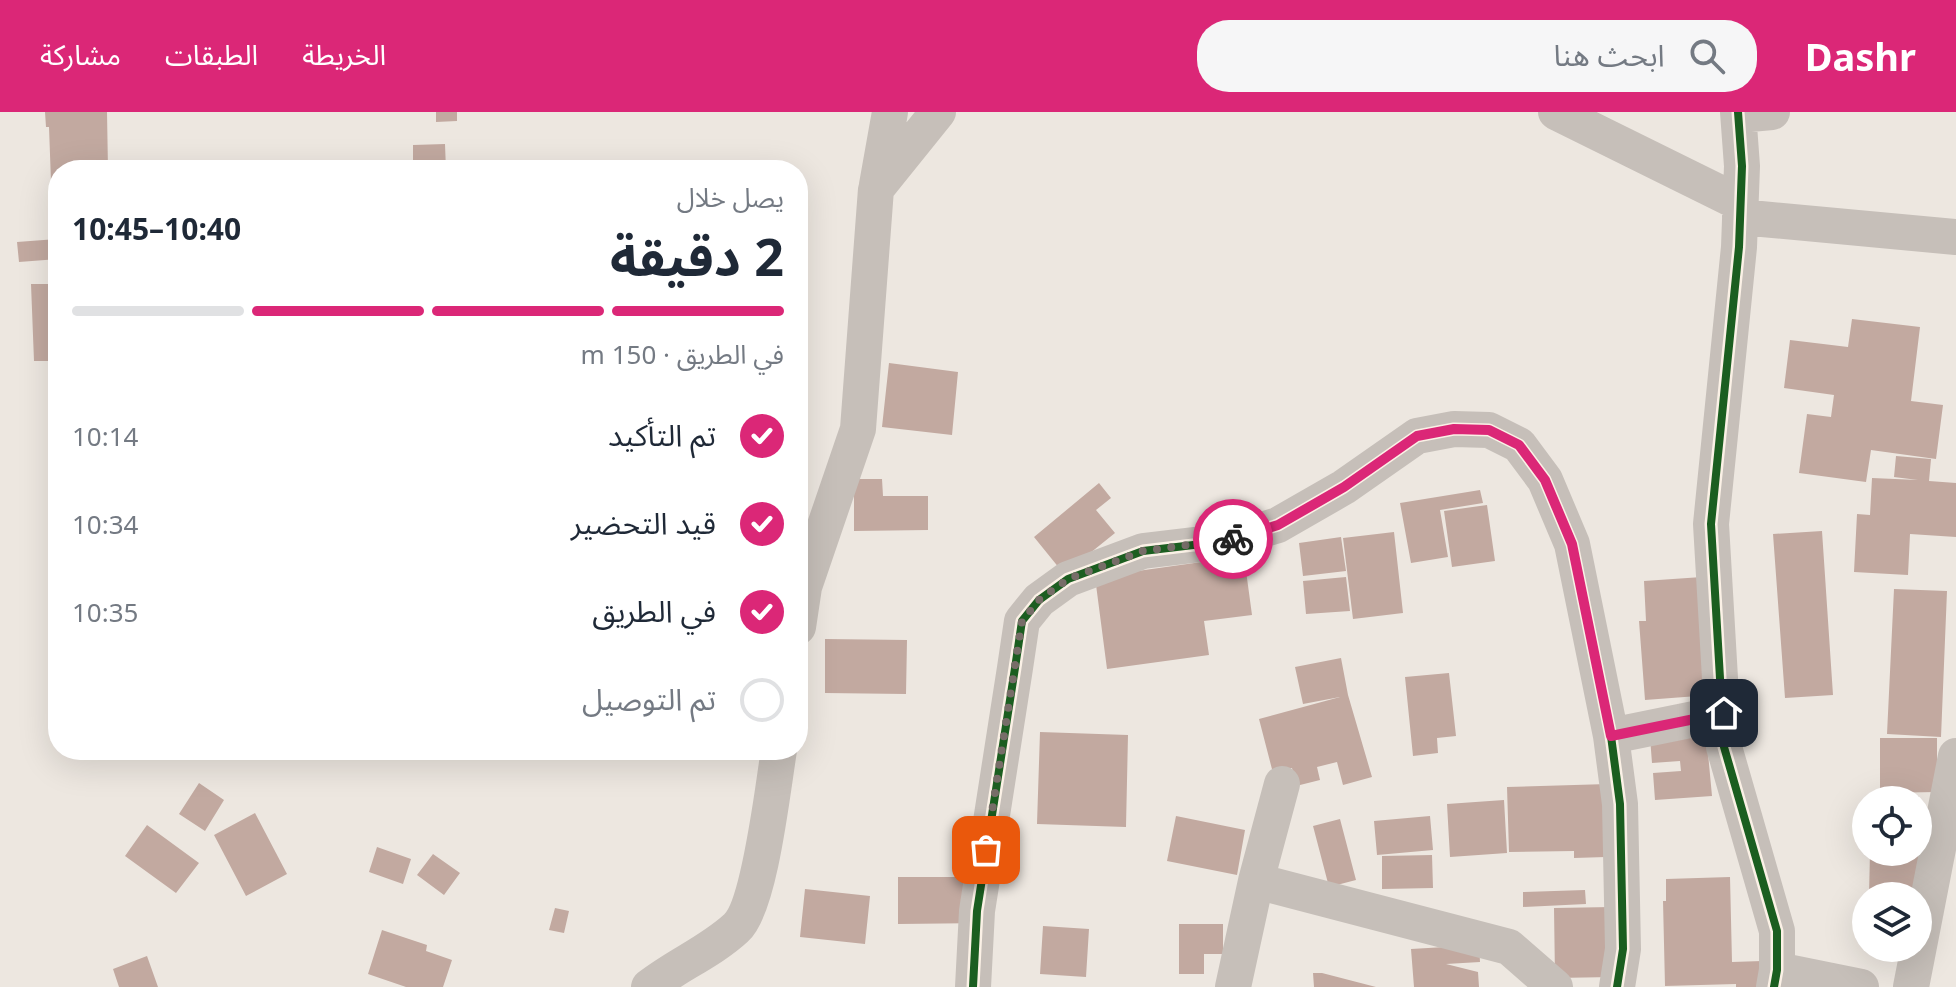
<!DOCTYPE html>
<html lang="ar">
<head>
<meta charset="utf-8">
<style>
  :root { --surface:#fff; --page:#f6f6f7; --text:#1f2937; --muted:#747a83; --line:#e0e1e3; --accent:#db2777 }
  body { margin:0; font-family:"Noto Sans","Noto Sans Arabic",sans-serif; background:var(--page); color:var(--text); direction:rtl; height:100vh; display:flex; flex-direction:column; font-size:30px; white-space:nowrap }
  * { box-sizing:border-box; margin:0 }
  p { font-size:26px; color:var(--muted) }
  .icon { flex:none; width:44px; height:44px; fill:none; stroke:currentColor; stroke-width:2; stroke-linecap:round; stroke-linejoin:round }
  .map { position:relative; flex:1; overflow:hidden; direction:ltr }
  .panel { position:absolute; left:48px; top:48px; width:760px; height:600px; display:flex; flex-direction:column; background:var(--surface); border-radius:32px; box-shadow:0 8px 32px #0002; direction:rtl }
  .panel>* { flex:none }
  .controls { position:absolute; left:1852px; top:674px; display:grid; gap:16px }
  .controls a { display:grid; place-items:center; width:80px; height:80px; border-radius:50%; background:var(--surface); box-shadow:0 8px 32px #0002; font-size:40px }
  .pin { position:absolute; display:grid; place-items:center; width:68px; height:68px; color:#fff; margin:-34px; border-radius:16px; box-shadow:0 4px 12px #0006 }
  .courier { position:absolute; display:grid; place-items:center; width:80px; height:80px; margin:-40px; border:6px solid #db2777; border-radius:50%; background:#fff; color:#222; box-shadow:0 2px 10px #0007 }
  .summary em { font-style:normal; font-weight:700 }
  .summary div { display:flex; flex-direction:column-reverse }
  .summary { display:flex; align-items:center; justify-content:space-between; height:136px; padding:0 24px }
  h1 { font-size:52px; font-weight:700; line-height:60px }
  .bar { display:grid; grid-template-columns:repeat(4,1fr); gap:12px 8px; align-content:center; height:96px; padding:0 24px }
  .bar i { height:10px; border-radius:6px; background:var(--line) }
  .bar .selected { background:var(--accent) }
  .bar p { grid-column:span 4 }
  ol { padding:0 24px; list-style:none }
  li { display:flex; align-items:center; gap:24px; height:88px }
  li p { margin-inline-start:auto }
  li .icon { padding:8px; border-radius:50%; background:var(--accent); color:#fff; stroke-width:4 }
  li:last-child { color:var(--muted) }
  li i { width:44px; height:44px; border:4px solid var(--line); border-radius:50% }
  header { display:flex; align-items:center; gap:48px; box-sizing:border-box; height:112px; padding:0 40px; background:var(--accent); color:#fff }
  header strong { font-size:38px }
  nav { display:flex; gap:44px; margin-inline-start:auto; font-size:28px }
  .search { width:560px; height:72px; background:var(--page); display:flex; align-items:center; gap:20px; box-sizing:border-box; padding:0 28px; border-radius:32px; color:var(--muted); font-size:30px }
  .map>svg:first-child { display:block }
</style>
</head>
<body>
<header>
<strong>Dashr</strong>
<div class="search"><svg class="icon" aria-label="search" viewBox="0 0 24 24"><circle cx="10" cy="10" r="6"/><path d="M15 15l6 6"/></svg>ابحث هنا</div>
<nav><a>الخريطة</a><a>الطبقات</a><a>مشاركة</a></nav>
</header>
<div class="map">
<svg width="1956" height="875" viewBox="0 0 1956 875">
  <rect width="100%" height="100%" fill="#ede7e0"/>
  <!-- building -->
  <path fill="#c2a9a0" d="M45,0H107L108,58H58V96L52,97L49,15H46Z
    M436,0H457V9L436,10Z
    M445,32L446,58H413V33Z
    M57,127L58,147L19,150L17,130Z
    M50,162H58V249H34L31,172H50Z
    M1852,207L1920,215L1911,289L1943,293L1936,347L1871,338L1866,370L1799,361L1807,302L1831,305L1834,283L1784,276L1790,228L1848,235Z
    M889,251L958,260L952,323L882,315Z
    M1896,344L1931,347L1929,369L1956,371V425L1910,422L1908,463L1854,460L1857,402L1870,403L1872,366L1918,368L1894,365Z
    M854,367H882L883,384H928V418L854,419Z
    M1099,371L1111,386L1096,398L1115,421L1064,462L1034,425Z
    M1480,378L1483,391L1440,398L1448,445L1411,451L1400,391Z
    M1487,393L1495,449L1452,455L1444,399Z
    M1822,419L1833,583L1785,586L1773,422Z
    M1394,420L1403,501L1353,507L1343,426Z
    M1341,425L1346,459L1303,464L1299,431Z
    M1244,444L1252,503L1204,509L1209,543L1107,557L1095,465Z
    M1346,465L1350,499L1306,502L1303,469Z
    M1702,465L1711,583L1645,588L1639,509H1646L1644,469Z
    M1894,477L1947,479L1941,625L1887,622Z
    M825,527L907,528L906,582L825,581Z
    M1341,546L1348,583L1372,665L1343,673L1337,650L1317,655L1320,668L1296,674L1292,656L1273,661L1259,607L1340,585L1303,592L1295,555Z
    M1449,561L1456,624L1437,626L1438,641L1413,644L1405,565Z
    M1040,620L1128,623L1126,715L1037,712Z
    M1706,620L1712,684L1655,688L1653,661L1681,659L1680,649L1652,651L1650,625Z
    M1880,626H1937V680L1880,681Z
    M199,671L224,688L205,719L179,702Z
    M1608,672L1606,745L1574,746V739L1509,740L1507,675Z
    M1870,683L1919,684V688H1870Z
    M1504,688L1507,741L1450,745L1447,692Z
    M255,701L287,762L246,784L214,723Z
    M1176,704L1245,718L1237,763L1167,749Z
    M1430,704L1433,738L1377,743L1374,709Z
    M1340,707L1356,768L1329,775L1313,714Z
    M147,713L199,751L176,781L125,744Z
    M377,735L411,747L403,772L369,760Z
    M1870,740H1918V784H1869Z
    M433,742L460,761L444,783L417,763Z
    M1432,743L1433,776L1382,777V744Z
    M898,765H987V811L898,812Z
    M1730,765L1732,850L1762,849L1763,875H1736V872L1665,874L1663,789H1666V767Z
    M805,777L870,784L865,832L800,825Z
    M1585,778L1586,792L1523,795V780Z
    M1612,795L1613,865L1555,866L1554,796Z
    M555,796L569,799L564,821L549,818Z
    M1179,812H1223V842H1204V862H1179Z
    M1043,814L1089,817L1086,865L1040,862Z
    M382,818L427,833L426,839L452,848L443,875H406L368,862Z
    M1479,833L1480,850L1446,852L1478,860L1479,875H1414L1411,837Z
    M147,844L158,875H119L113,857Z
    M1313,861H1322L1376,875H1314Z"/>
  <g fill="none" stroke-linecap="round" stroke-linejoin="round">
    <!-- street -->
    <path stroke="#c6bfb9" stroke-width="36" d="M1556,0L1740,91
      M1738,0L1742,54L1739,135L1711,412L1724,635L1777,819V858L1774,875
      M1739,3L1772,0
      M877,73L890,0
      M1740,105L1956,125
      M798,515L804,475L858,317L876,77L938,0
      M1611,624L1724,601
      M1256,769L1509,835L1555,875
      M1777,858L1861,875
      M649,875C677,853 710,840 736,816C760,795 773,674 779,638
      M973,875L977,799L1015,556L1022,509L1039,488L1068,467L1143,439L1227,429L1278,413L1344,375L1417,324L1454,317L1489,318L1519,333L1545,368L1572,432L1611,624L1620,692L1623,837L1617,875
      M1233,875L1256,769L1282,672
      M1911,875L1956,644"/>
    <!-- cycleway casing -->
    <g stroke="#fbf1e6" stroke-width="13">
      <path id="cycleway" d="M1738,0L1742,54L1739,135L1711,412L1724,635L1777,819V858L1774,875
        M973,875L977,799L1015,556L1022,509L1039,488L1068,467L1143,439L1227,429L1278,413L1344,375L1417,324L1454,317L1489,318L1519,333L1545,368L1572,432L1611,624L1620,692L1623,837L1617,875"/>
    </g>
    <!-- cycleway -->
    <use href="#cycleway" stroke="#1b5e20" stroke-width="8"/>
  </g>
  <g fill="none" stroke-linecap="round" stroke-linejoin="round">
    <!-- done -->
    <path stroke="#776d68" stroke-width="8" stroke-dasharray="0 14.4" d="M986,738L1022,509L1039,488L1068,467L1143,439L1233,427"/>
    <!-- route -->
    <path stroke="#db2777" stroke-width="10" d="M1233,427L1278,413L1344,375L1417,324L1454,317L1489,318L1519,333L1545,368L1572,432L1611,624L1724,601"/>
  </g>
</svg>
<div class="controls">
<a><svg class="icon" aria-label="locate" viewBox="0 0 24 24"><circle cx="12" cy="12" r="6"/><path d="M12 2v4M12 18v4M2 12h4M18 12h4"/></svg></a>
<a><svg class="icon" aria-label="layers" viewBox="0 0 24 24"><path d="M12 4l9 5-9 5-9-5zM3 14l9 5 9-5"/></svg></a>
</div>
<div class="pin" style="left:986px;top:738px;background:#ea580c"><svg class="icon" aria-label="bag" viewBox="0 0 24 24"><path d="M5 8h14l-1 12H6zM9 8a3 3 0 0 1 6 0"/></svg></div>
<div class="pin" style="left:1724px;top:601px;background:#1f2937"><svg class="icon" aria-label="home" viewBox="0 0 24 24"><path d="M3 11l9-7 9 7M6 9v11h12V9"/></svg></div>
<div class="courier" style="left:1233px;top:427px"><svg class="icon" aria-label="bike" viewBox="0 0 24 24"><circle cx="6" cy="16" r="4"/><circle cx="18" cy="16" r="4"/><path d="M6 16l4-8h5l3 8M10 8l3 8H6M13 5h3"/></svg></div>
<section class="panel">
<div class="summary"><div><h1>2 دقيقة</h1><p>يصل خلال</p></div><em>10:40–10:45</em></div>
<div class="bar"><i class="selected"></i><i class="selected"></i><i class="selected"></i><i></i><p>في الطريق · 150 m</p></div>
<ol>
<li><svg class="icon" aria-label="check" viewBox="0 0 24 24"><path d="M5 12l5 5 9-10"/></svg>تم التأكيد<p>10:14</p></li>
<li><svg class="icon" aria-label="check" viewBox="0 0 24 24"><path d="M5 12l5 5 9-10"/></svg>قيد التحضير<p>10:34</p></li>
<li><svg class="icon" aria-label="check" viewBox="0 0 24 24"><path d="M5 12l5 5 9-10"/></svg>في الطريق<p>10:35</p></li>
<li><i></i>تم التوصيل</li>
</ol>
</section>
</div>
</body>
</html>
